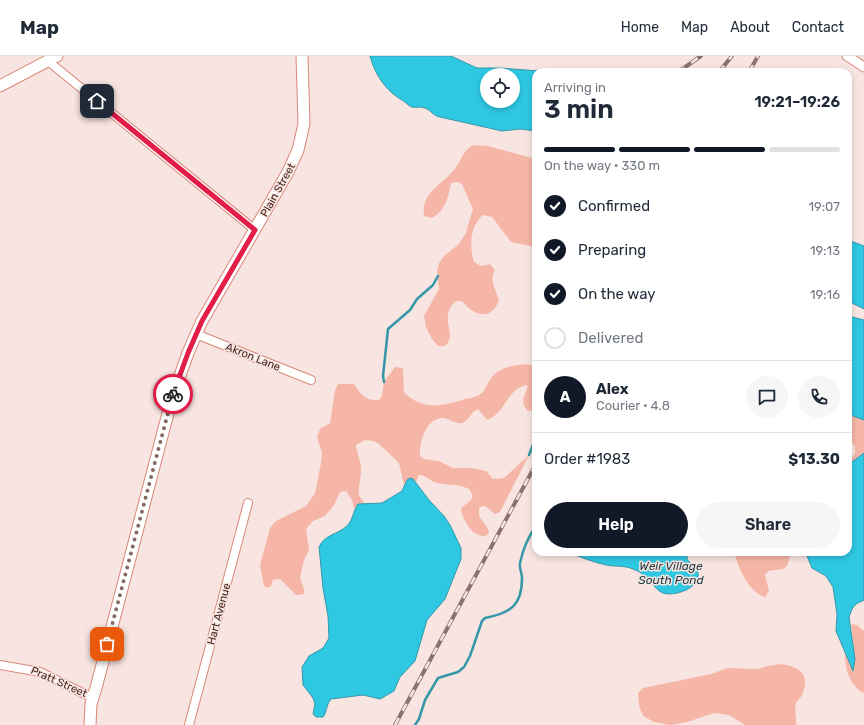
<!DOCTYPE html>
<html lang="en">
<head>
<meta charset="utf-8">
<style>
  :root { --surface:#fff; --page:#f6f6f7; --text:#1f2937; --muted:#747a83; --line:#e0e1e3; --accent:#111827 }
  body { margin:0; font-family:Rubik,sans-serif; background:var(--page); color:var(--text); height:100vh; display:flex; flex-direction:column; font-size:15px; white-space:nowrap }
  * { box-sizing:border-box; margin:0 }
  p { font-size:13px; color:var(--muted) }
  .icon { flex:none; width:22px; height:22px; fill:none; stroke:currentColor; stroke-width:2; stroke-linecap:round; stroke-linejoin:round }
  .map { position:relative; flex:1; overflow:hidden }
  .details { position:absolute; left:532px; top:12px; width:320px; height:488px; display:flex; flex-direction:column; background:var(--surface); border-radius:12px; box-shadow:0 2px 6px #0003 }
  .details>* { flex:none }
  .controls { position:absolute; left:480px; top:12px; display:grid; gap:8px }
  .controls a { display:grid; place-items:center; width:40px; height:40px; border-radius:50%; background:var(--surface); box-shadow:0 2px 6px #0003; font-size:20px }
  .pin { position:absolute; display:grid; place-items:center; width:34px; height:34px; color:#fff; margin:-17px; border-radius:8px; box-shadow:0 2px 6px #0006 }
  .courier { position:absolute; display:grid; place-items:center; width:40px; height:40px; margin:-20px; border:3px solid #e11d48; border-radius:50%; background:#fff; color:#222; box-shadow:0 1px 5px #0007 }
  .head em { font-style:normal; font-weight:600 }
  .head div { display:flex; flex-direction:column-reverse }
  .head { display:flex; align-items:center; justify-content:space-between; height:68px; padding:0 12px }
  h1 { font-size:26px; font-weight:600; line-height:30px }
  .bar { display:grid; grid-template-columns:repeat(4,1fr); gap:6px 4px; align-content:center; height:48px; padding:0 12px }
  .bar i { height:5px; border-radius:3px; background:var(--line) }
  .bar .current { background:var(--accent) }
  .bar p { grid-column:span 4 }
  .line { display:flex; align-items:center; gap:10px; padding:0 12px; border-top:1px solid var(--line) }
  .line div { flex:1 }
  .round { display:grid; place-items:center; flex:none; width:42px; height:42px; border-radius:21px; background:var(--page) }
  ol { padding:0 12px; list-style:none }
  li { display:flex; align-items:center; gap:12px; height:44px }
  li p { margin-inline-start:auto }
  li .icon { padding:4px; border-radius:50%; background:var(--accent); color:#fff; stroke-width:4 }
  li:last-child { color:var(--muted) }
  li i { width:22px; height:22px; border:2px solid var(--line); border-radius:50% }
  .cta { display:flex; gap:8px; margin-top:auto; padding:8px 12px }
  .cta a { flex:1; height:46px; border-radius:24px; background:var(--accent); color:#fff; font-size:16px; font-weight:600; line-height:46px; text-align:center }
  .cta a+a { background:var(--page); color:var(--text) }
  header { display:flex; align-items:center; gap:24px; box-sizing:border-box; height:56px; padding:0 20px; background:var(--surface); border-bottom:1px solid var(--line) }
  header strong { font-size:19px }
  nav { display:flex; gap:22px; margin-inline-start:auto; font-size:14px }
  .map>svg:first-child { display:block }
</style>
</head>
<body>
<header>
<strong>Map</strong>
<nav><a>Home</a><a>Map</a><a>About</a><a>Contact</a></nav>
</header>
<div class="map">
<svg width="864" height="669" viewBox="0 0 864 669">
  <rect width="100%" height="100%" fill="#f8e5e1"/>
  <!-- green -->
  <path fill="#f6b6a7" d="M473,89L487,90L536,103V191L511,186L492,161L483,159C470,170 469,190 474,206L481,210L490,208L495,214C489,225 496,233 499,245C490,266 473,259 462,245H456C437,262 459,278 445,290H438L432,283L426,271L424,260L439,233L437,215L439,207L444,200L459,188L466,177L469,166L473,153L462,128L458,126L451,127C448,142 446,154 432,162L424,160C421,137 440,130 453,115C462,105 461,96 473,89Z
    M525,308L536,310V354L528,355C519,347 525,339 528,330L526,329C506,334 506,357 487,364L478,353C470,356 469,365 462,367C454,368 450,363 444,362C426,361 419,386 420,400L424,403L439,405L453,412H471L486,415L493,423L504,422L529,399L500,456L495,458L485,450L480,451C475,463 488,467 489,477L485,480C472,481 462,463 461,452L470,445L473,440L469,433C457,427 448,430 437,427C430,425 426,419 419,419L416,426L413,423L407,424L404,429L399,407L379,388L373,385L365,384L356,389C356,393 360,404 361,410C362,420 358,429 359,439L364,447L358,448L354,453L352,444L346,435L340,436L334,449L325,460L313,465L306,473L309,494L304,504L300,522L304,533V538L296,539L280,523L273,524L271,530L267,532L264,530L260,509L270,472L276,465L306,450L315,437L321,407L322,397L317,381L320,373L330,367L335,334L338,328H354C361,338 365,345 379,344L382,340L384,326L395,311L403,312L404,336C422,355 443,350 465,343C470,342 477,341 482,337C486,333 487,328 490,324C498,311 512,310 525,308Z
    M848,358L864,364V397L848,409L855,397V390L848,383Z
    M734,496H784L791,497L787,510L783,513L768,515L765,519L769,535L765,541C749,537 738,511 734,496Z
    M851,568L857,569L864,575V637C850,631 844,610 845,597L853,614C855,601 853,581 851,568Z
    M781,608C800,611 811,618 802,639C801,642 797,644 796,647C794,654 797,662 796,669H745L729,659L714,657L687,666L671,669L654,666L643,660L639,650L638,637L643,632L711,618L728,612L758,613L767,610Z"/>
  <!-- water -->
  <path fill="#2ec8e3" stroke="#3697a8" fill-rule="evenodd" d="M370,0H451L477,12H499L553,16H536V75L520,73L502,75L440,61C433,60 431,54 425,52C421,50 417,52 412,51C408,50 406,46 402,44C386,35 375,19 370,0ZM487,19H513V45H487Z
    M848,184L864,190V253L848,245Z
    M848,260L864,264V364L848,358Z
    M864,397V544L856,548L852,553L849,561L855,603L853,615L836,575L837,558L833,531L826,520L812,512L807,500L803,497L784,496H848V409Z
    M410,422L413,423L429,444L444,460L450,469L461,492V503L445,543L427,564L415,605L400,621L394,635L380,643L363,639L331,643C326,649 327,656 323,661H316L313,658L315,648L313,642L303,629L302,611L309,600L323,592L329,582L328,560L323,532L319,491C325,478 337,479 347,470C353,464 353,455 358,448L382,447L402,435L407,424Z
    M568,496H687V503C690,508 697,511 698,517C701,532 674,541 663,537C654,534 647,517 633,513C624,509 615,511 606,509C593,506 580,501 568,496Z"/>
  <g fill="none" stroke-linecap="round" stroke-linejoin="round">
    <!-- stream -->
    <path stroke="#3697a8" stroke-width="2.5" d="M384,326L383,320L388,273L410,254L417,243L433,229L438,220
      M529,399L536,381
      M415,669L419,663L425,644L438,622L458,616L464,611L470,600L482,565L485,562C510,557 522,550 522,522C522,517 519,512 520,507C523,493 528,481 536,470"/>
    <!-- minor casing -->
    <g stroke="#d98876" stroke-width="10">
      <path id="minor" d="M48,5L255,174
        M196,278L311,324
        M0,609L40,616L93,642
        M189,669L248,447"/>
    </g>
    <!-- tertiary casing -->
    <g stroke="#d98876" stroke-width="11">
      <path id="tertiary" d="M847,0L864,11"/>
    </g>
    <!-- secondary casing -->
    <g stroke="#d98876" stroke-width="13">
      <path id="secondary" d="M0,30L57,0
        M90,669L91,648L96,632L172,342L188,297L202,265L288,116L298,94L304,68L302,0"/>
    </g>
    <!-- minor -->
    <use href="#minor" stroke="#fff" stroke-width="8"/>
    <!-- tertiary -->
    <use href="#tertiary" stroke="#fff" stroke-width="9"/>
    <!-- secondary -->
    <use href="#secondary" stroke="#fff" stroke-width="11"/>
    <!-- rail casing -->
    <g stroke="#8c716b" stroke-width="4">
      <path id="rail" d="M678,16L701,0
        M719,16L732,0
        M749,16L758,0
        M395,669L536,408"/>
    </g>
    <!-- rail -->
    <use href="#rail" stroke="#f8e5e1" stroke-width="2.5" stroke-dasharray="8" stroke-linecap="butt"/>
  </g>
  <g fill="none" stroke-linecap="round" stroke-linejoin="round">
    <!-- done -->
    <path stroke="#856962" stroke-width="4" stroke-dasharray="0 7.2" d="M107,588L173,338"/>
    <!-- route -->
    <path stroke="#e11d48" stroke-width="5" d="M97,45L255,174L202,265L188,297L173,338"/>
  </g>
  <g text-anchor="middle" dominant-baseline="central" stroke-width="3" stroke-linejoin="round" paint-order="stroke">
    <!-- street labels -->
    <g font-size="11" fill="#47261e" stroke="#f8e5e1">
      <text transform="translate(278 134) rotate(-61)">Plain Street</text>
      <text transform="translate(253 301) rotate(22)">Akron Lane</text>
      <text transform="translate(219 558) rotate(-75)">Hart Avenue</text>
      <text transform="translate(59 626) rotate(24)">Pratt Street</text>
    </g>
    <!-- water labels -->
    <g font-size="12" font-style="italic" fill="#1c3a41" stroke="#f8e5e1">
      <text x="671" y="510">Weir Village<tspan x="671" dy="14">South Pond</tspan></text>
    </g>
  </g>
</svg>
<div class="controls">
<a><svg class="icon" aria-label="locate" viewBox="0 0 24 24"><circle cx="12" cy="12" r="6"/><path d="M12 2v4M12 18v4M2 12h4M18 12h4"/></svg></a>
</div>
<div class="pin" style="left:107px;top:588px;background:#ea580c"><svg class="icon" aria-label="bag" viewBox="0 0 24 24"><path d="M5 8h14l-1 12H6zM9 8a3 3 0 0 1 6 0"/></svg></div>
<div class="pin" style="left:97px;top:45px;background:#1f2937"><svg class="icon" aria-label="home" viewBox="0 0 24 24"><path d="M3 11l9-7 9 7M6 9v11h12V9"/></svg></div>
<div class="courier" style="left:173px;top:338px"><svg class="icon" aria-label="bike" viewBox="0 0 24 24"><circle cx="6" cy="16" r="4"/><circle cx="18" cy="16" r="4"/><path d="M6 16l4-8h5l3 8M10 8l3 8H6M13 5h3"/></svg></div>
<section class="details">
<div class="head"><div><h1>3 min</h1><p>Arriving in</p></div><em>19:21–19:26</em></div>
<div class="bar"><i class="current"></i><i class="current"></i><i class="current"></i><i></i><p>On the way · 330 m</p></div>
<ol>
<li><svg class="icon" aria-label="check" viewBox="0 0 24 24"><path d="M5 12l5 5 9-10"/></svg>Confirmed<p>19:07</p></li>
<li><svg class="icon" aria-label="check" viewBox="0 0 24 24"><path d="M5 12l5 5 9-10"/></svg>Preparing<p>19:13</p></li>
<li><svg class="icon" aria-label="check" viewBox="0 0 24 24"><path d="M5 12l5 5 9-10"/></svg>On the way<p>19:16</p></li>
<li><i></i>Delivered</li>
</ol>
<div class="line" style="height:72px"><b class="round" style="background:var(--accent);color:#fff">A</b><div><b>Alex</b><p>Courier · 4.8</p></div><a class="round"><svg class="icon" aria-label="chat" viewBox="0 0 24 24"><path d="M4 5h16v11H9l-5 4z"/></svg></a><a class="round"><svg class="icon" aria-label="phone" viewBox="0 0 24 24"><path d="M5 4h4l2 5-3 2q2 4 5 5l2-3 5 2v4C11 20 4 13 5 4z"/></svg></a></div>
<div class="line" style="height:52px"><div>Order #1983</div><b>$13.30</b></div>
<div class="cta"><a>Help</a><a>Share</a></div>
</section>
</div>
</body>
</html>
